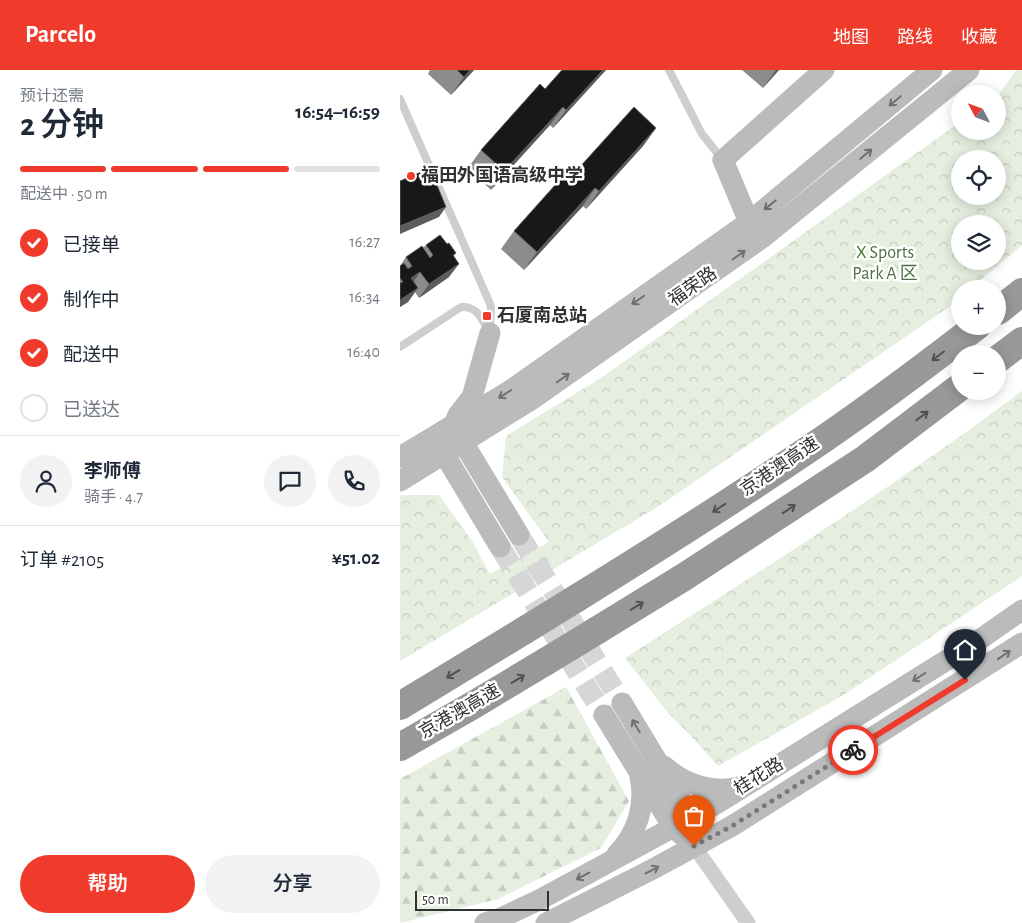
<!DOCTYPE html>
<html lang="zh">
<head>
<meta charset="utf-8">
<style>
  :root { --surface:#fff; --page:#f2f2f3; --text:#1f2937; --muted:#747a83; --line:#e0e1e3; --accent:#f03b2c }
  body { margin:0; font-family:"Alegreya Sans","Noto Sans SC",sans-serif; background:var(--page); color:var(--text); height:100vh; display:flex; flex-direction:column; font-size:19px; white-space:nowrap }
  * { box-sizing:border-box; margin:0 }
  p { font-size:16px; color:var(--muted) }
  .icon { flex:none; width:28px; height:28px; fill:none; stroke:currentColor; stroke-width:2; stroke-linecap:round; stroke-linejoin:round }
  .map { position:relative; flex:1; overflow:hidden }
  .details { display:flex; flex-direction:column; background:var(--surface); width:400px }
  .details>* { flex:none }
  .needle { width:32px; rotate:311deg }
  .controls { position:absolute; left:551px; top:15px; display:grid; gap:10px }
  .controls a { display:grid; place-items:center; width:55px; height:55px; border-radius:50%; background:var(--surface); box-shadow:0 2px 12px #0003; font-size:25px }
  .scale { position:absolute; left:15px; bottom:12px; width:134px; box-sizing:border-box; padding-left:5px; border:2px solid #313131; border-top:0; font-size:14px; line-height:18px; white-space:nowrap; color:#313131; -webkit-text-stroke:4px #fff; paint-order:stroke }
  .pin { position:absolute; display:grid; place-items:center; width:42px; height:42px; color:#fff; margin:-51px -21px; border-radius:50% 50% 50% 0; rotate:-45deg; box-shadow:0 0 5px #0007 }
  .pin .icon { rotate:45deg }
  .courier { position:absolute; display:grid; place-items:center; width:50px; height:50px; margin:-25px; border:4px solid #f03b2c; border-radius:50%; background:#fff; color:#222; box-shadow:0 1px 6px #0007 }
  .overview em { font-style:normal; font-weight:600 }
  .overview div { display:flex; flex-direction:column-reverse }
  .overview { display:flex; align-items:center; justify-content:space-between; height:85px; padding:0 20px }
  h1 { font-size:32px; font-weight:600; line-height:38px }
  .bar { display:grid; grid-template-columns:repeat(4,1fr); gap:8px 5px; align-content:center; height:60px; padding:0 20px }
  .bar i { height:6px; border-radius:4px; background:var(--line) }
  .bar .active { background:var(--accent) }
  .bar p { grid-column:span 4 }
  .line { display:flex; align-items:center; gap:12px; padding:0 20px; border-top:1px solid var(--line) }
  .line div { flex:1 }
  .round { display:grid; place-items:center; flex:none; width:52px; height:52px; border-radius:26px; background:var(--page) }
  ol { padding:0 20px; list-style:none }
  li { display:flex; align-items:center; gap:15px; height:55px }
  li p { margin-inline-start:auto }
  li .icon { padding:5px; border-radius:50%; background:var(--accent); color:#fff; stroke-width:4 }
  li:last-child { color:var(--muted) }
  li i { width:28px; height:28px; border:2px solid var(--line); border-radius:50% }
  .primary-button { display:flex; gap:10px; margin-top:auto; padding:10px 20px }
  .primary-button a { flex:1; height:58px; border-radius:30px; background:var(--accent); color:#fff; font-size:20px; font-weight:600; line-height:58px; text-align:center }
  .primary-button a+a { background:var(--page); color:var(--text) }
  header { display:flex; align-items:center; gap:30px; box-sizing:border-box; height:70px; padding:0 25px; background:var(--accent); color:#fff }
  header strong { font-size:24px }
  nav { display:flex; gap:28px; margin-inline-start:auto; font-size:18px }
  main { display:flex; flex:1; min-height:0 }
  .map>svg:first-child { display:block }
</style>
</head>
<body>
<header>
<strong>Parcelo</strong>
<nav><a>地图</a><a>路线</a><a>收藏</a></nav>
</header>
<main>
<section class="details">
<div class="overview"><div><h1>2 分钟</h1><p>预计还需</p></div><em>16:54–16:59</em></div>
<div class="bar"><i class="active"></i><i class="active"></i><i class="active"></i><i></i><p>配送中 · 50 m</p></div>
<ol>
<li><svg class="icon" aria-label="check" viewBox="0 0 24 24"><path d="M5 12l5 5 9-10"/></svg>已接单<p>16:27</p></li>
<li><svg class="icon" aria-label="check" viewBox="0 0 24 24"><path d="M5 12l5 5 9-10"/></svg>制作中<p>16:34</p></li>
<li><svg class="icon" aria-label="check" viewBox="0 0 24 24"><path d="M5 12l5 5 9-10"/></svg>配送中<p>16:40</p></li>
<li><i></i>已送达</li>
</ol>
<div class="line" style="height:90px"><a class="round"><svg class="icon" aria-label="person" viewBox="0 0 24 24"><circle cx="12" cy="8" r="4"/><path d="M4 21q1-7 8-7t8 7"/></svg></a><div><b>李师傅</b><p>骑手 · 4.7</p></div><a class="round"><svg class="icon" aria-label="chat" viewBox="0 0 24 24"><path d="M4 5h16v11H9l-5 4z"/></svg></a><a class="round"><svg class="icon" aria-label="phone" viewBox="0 0 24 24"><path d="M5 4h4l2 5-3 2q2 4 5 5l2-3 5 2v4C11 20 4 13 5 4z"/></svg></a></div>
<div class="line" style="height:65px"><div>订单 #2105</div><b>¥51.02</b></div>
<div class="primary-button"><a>帮助</a><a>分享</a></div>
</section>
<div class="map">
<svg width="622" height="853" viewBox="0 0 622 853">
  <defs>
    <pattern id="forest-firs" width="22" height="20" patternUnits="userSpaceOnUse" patternTransform="scale(1.25)"><rect width="22" height="20" fill="#e5eedf"/><path d="M5 1l3.5 6h-7zM16 11l3.5 6h-7z" fill="#c5cdc0"/></pattern>
    <pattern id="park-crowns" width="20" height="18" patternUnits="userSpaceOnUse" patternTransform="scale(1.25)"><rect width="20" height="18" fill="#e5eedf"/><path d="M2 6a3 3 0 1 1 6 0M12 15a3 3 0 1 1 6 0" fill="none" stroke="#c5cdc0"/></pattern>
  </defs>
  <rect width="100%" height="100%" fill="#fff"/>
  <!-- forest -->
  <path fill="url(#forest-firs)" d="M166,617L229,731L201,778L98,829L0,853V709Z"/>
  <!-- park -->
  <path fill="url(#park-crowns)" fill-rule="evenodd" d="M616,0H622V175L570,219H560V228L549,237L259,436L0,591V425H39L72,471L90,504L149,472L102,407L106,366L201,308L560,52V61H598V26ZM560,89H598V126H560ZM560,154H598V191H560Z
    M622,321V506L442,626L318,696L291,666L268,643L225,588C359,502 494,417 622,321Z"/>
  <g fill="none" stroke-linecap="round" stroke-linejoin="round">
    <!-- secondary-tunnel -->
    <path stroke="#d6d6d6" stroke-width="21" stroke-dasharray="21 11" stroke-linecap="butt" d="M119,465L222,633
      M100,477L204,645"/>
    <!-- lane -->
    <path stroke="#cecece" stroke-width="8" d="M269,0L302,64L322,89
      M0,29L91,236L90,263
      M0,277L61,237C78,236 81,249 89,261"/>
    <!-- street -->
    <path stroke="#cecece" stroke-width="15" d="M294,776L348,853"/>
    <!-- secondary -->
    <path stroke="#bbb" stroke-width="21" d="M349,152L323,90L424,0
      M90,263L72,327L58,345L53,356L119,465
      M37,372L100,477
      M0,387L111,320L349,152L532,0
      M0,411L134,328L362,168L569,0
      M222,633L291,747L293,761
      M204,645L273,757L283,766
      M264,696C284,714 312,724 339,717
      M217,784C237,764 246,735 240,707
      M85,853L101,848L141,829L316,734L579,570L622,540
      M146,853L253,799L332,756L622,573"/>
    <!-- highway -->
    <path stroke="#989898" stroke-width="28" d="M598,241L622,222
      M598,289L622,271
      M177,528C253,481 329,433 403,383C463,343 520,300 577,256
      M196,561L284,507L465,389L560,317
      M0,636L125,560
      M0,677L75,634L145,592"/>
    <!-- highway-bridge -->
    <path stroke="#989898" stroke-width="28" d="M125,560L177,528
      M145,592L196,561"/>
  </g>
  <!-- wall -->
  <path fill="#8c8c8c" d="M30,0H74L51,25L28,4Z
    M162,0H206L153,58L150,55L91,120L68,98L81,80L145,19Z
    M342,0H379L363,18Z
    M256,58L243,76L186,139L183,136L124,200L101,179L114,161L178,99Z
    M47,174L56,183L54,186L49,207L19,228L15,222L8,232L0,237V196L6,187L23,178L26,175Z"/>
  <!-- shaded-wall -->
  <path fill="#5d5d5d" d="M70,0H74L51,25L64,7Z
    M203,0H206L153,58L166,40Z
    M376,0H379L363,18Z
    M163,37L150,55L91,120L104,101Z
    M256,58L243,76L186,139L199,121Z
    M195,118L183,136L124,200L137,182Z
    M46,137L39,147L0,164V156Z
    M59,194L49,207L19,228L29,214Z
    M20,202L11,216V208Z
    M18,218L8,232L0,237V230Z"/>
  <!-- building -->
  <path fill="#181818" stroke="#5d5d5d" d="M57,0H70L64,7Z
    M162,0H203L166,40L163,37L104,101L81,80L140,14L145,19Z
    M234,37L256,58L199,121L195,118L137,182L114,161L173,95L178,99Z
    M30,98L46,137L0,156V111Z
    M40,165L47,174L49,173L56,183L53,185L59,194L29,214L20,202L11,208L18,218L0,230V213L3,212L0,208V196L4,193L8,199L12,196L6,187L22,176L30,188L33,185L26,175Z"/>
  <!-- one-way arrows -->
  <defs><path id="oneway-shaft" d="M-6 0H5M1.5-3L5.5 0L1.5 3" fill="none" stroke-width="1.6" stroke-linecap="round" stroke-linejoin="round" transform="scale(1.25)"/></defs>
  <g stroke="#6f6f6f">
    <use href="#oneway-shaft" transform="translate(495 31) rotate(140)"/>
    <use href="#oneway-shaft" transform="translate(466 84) rotate(-40)"/>
    <use href="#oneway-shaft" transform="translate(370 135) rotate(141)"/>
    <use href="#oneway-shaft" transform="translate(339 185) rotate(-35)"/>
    <use href="#oneway-shaft" transform="translate(238 230) rotate(145)"/>
    <use href="#oneway-shaft" transform="translate(163 308) rotate(-35)"/>
    <use href="#oneway-shaft" transform="translate(105 324) rotate(148)"/>
    <use href="#oneway-shaft" transform="translate(604 585) rotate(-34)"/>
    <use href="#oneway-shaft" transform="translate(519 607) rotate(148)"/>
    <use href="#oneway-shaft" transform="translate(236 656) rotate(-121)"/>
    <use href="#oneway-shaft" transform="translate(252 800) rotate(-28)"/>
    <use href="#oneway-shaft" transform="translate(183 806) rotate(152)"/>
  </g>
  <g stroke="#505050">
    <use href="#oneway-shaft" transform="translate(538 286) rotate(143)"/>
    <use href="#oneway-shaft" transform="translate(522 346) rotate(-37)"/>
    <use href="#oneway-shaft" transform="translate(319 438) rotate(147)"/>
    <use href="#oneway-shaft" transform="translate(389 439) rotate(-33)"/>
    <use href="#oneway-shaft" transform="translate(237 536) rotate(-31)"/>
    <use href="#oneway-shaft" transform="translate(53 604) rotate(149)"/>
    <use href="#oneway-shaft" transform="translate(118 609) rotate(-31)"/>
  </g>
  <g fill="none" stroke-linecap="round" stroke-linejoin="round">
    <!-- done -->
    <path stroke="#797979" stroke-width="5" stroke-dasharray="0 9" d="M294,776L332,756L453,680"/>
    <!-- route -->
    <path stroke="#f03b2c" stroke-width="6" d="M453,680L565,610"/>
  </g>
  <!-- markers -->
  <g fill="#f03b2c" stroke="#fff" stroke-width="2">
    <circle cx="11" cy="106" r="5"/>
    <rect x="82" y="241" width="10" height="10" rx="2.5"/>
  </g>
  <g text-anchor="middle" dominant-baseline="central" stroke-width="5" stroke-linejoin="round" paint-order="stroke">
    <!-- poi labels -->
    <g font-size="18" font-weight="bold" fill="#313131" stroke="#fff" text-anchor="start">
      <text x="21" y="106">福田外国语高级中学</text>
      <text x="97" y="246">石厦南总站</text>
    </g>
    <!-- park labels -->
    <g font-size="18" fill="#4c703b" stroke="#fff">
      <text x="485" y="183">X Sports<tspan x="485" dy="21">Park A 区</tspan></text>
    </g>
    <!-- street labels -->
    <g font-size="18" fill="#313131" stroke="#fff">
      <text transform="translate(293 217) rotate(-35)">福荣路</text>
      <text transform="translate(380 397) rotate(-34)">京港澳高速</text>
      <text transform="translate(60 642) rotate(-30)">京港澳高速</text>
      <text transform="translate(359 707) rotate(-32)">桂花路</text>
    </g>
  </g>
</svg>
<div class="controls">
<a><svg class="needle" viewBox="-14 -14 28 28"><path d="M0-13l5 13h-10z" fill="#e53935"/><path d="M0 13l5-13h-10z" fill="#747a83"/></svg></a>
<a><svg class="icon" aria-label="locate" viewBox="0 0 24 24"><circle cx="12" cy="12" r="6"/><path d="M12 2v4M12 18v4M2 12h4M18 12h4"/></svg></a>
<a><svg class="icon" aria-label="layers" viewBox="0 0 24 24"><path d="M12 4l9 5-9 5-9-5zM3 14l9 5 9-5"/></svg></a>
<a>+</a>
<a>−</a>
</div>
<div class="scale">50 m</div>
<div class="pin" style="left:294px;top:776px;background:#ea580c"><svg class="icon" aria-label="bag" viewBox="0 0 24 24"><path d="M5 8h14l-1 12H6zM9 8a3 3 0 0 1 6 0"/></svg></div>
<div class="pin" style="left:565px;top:610px;background:#1f2937"><svg class="icon" aria-label="home" viewBox="0 0 24 24"><path d="M3 11l9-7 9 7M6 9v11h12V9"/></svg></div>
<div class="courier" style="left:453px;top:680px"><svg class="icon" aria-label="bike" viewBox="0 0 24 24"><circle cx="6" cy="16" r="4"/><circle cx="18" cy="16" r="4"/><path d="M6 16l4-8h5l3 8M10 8l3 8H6M13 5h3"/></svg></div>
</div>
</main>
</body>
</html>
